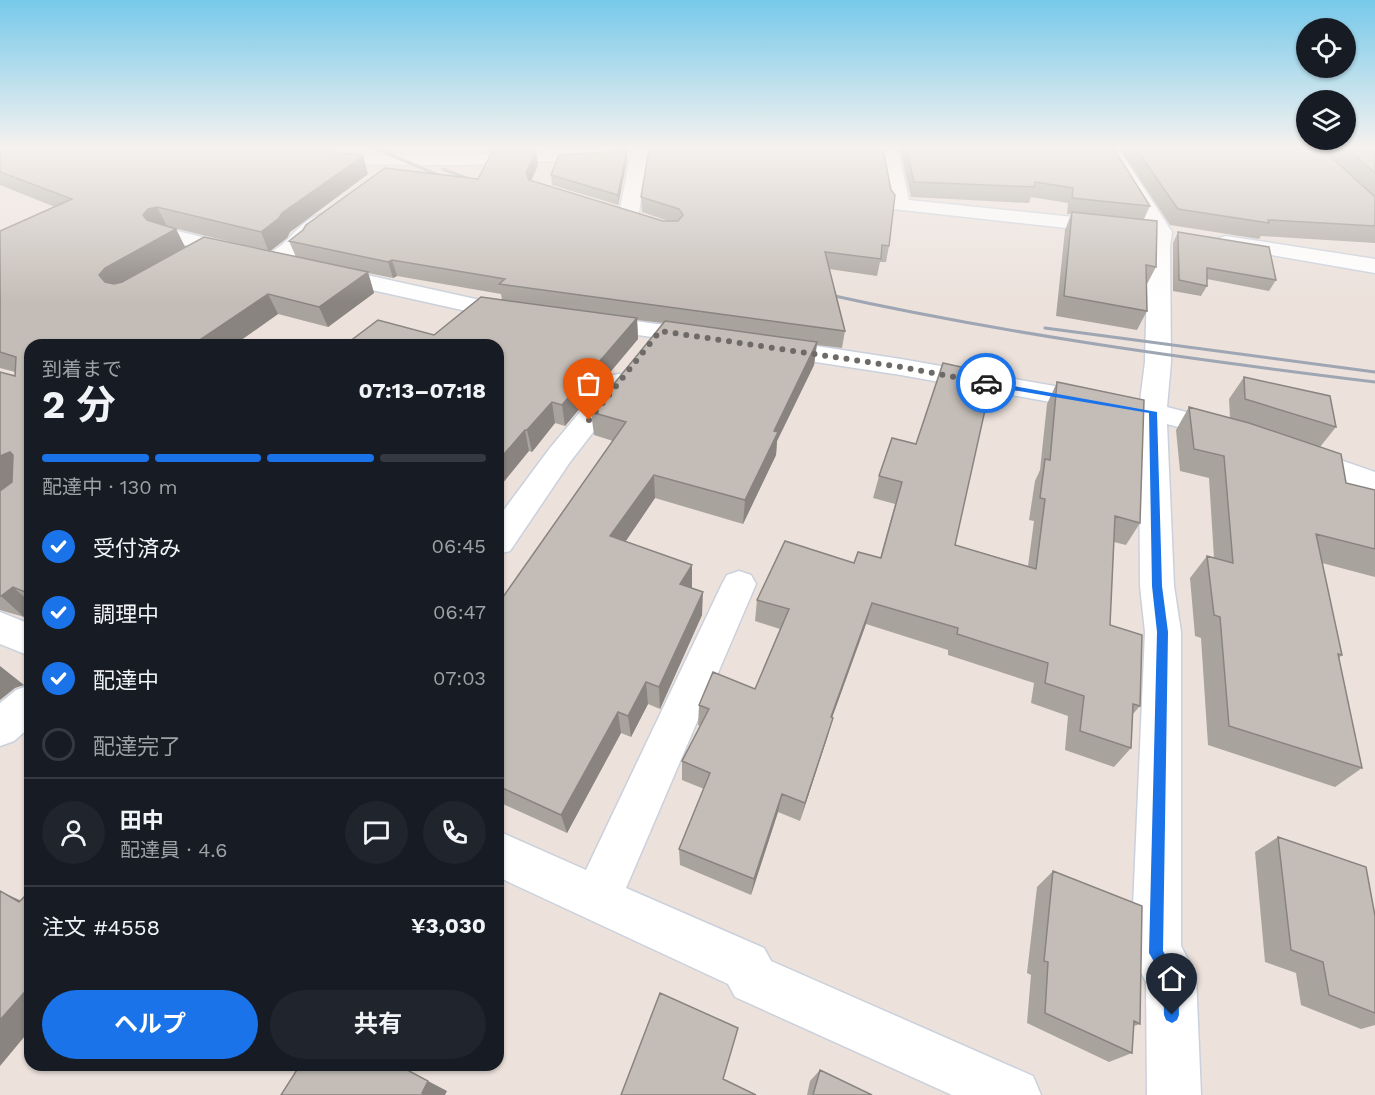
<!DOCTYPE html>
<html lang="ja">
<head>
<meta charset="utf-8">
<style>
  :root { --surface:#171b24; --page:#20242c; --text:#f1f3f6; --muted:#9ea1a6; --line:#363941; --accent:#1a73e8 }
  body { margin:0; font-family:"Work Sans","Noto Sans JP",sans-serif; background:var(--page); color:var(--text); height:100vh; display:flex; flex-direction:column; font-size:22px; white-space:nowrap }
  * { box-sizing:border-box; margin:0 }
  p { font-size:20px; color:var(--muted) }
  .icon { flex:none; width:33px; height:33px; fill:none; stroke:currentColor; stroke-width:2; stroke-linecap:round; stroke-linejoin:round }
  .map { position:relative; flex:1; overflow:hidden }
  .side { position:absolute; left:24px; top:339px; width:480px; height:732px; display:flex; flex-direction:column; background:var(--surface); border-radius:18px; box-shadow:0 2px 4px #0004 }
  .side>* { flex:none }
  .buttons { position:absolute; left:1296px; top:18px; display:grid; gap:12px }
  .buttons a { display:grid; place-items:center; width:60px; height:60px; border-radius:50%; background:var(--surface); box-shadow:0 2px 4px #0004; font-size:30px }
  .pin { position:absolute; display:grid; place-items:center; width:51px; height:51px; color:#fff; margin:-62px -26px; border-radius:50% 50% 50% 0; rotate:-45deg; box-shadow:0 0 6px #0007 }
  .pin .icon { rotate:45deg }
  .courier { position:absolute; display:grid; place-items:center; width:60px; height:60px; margin:-30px; border:4px solid #1a73e8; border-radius:50%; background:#fff; color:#222; box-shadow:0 2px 8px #0007 }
  .summary em { font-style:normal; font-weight:700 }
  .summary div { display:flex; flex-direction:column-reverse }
  .summary { display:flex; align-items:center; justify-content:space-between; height:102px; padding:0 18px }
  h1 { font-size:39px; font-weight:700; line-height:45px }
  .bar { display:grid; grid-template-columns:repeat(4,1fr); gap:9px 6px; align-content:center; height:72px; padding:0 18px }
  .bar i { height:8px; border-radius:4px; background:var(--line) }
  .bar .on { background:var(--accent) }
  .bar p { grid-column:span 4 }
  .line { display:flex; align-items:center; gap:15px; padding:0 18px; border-top:2px solid var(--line) }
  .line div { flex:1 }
  .round { display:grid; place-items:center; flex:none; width:63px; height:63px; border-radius:32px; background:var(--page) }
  ol { padding:0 18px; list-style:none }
  li { display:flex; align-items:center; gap:18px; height:66px }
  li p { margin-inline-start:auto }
  li .icon { padding:6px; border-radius:50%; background:var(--accent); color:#fff; stroke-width:4 }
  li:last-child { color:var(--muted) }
  li i { width:33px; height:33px; border:3px solid var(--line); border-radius:50% }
  .button { display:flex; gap:12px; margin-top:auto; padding:12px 18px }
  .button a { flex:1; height:69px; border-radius:36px; background:var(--accent); color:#fff; font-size:24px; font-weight:700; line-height:69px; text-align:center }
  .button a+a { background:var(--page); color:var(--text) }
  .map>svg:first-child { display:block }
</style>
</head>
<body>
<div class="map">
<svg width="1375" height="1095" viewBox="0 0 1375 1095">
  <rect width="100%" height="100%" fill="#ece1db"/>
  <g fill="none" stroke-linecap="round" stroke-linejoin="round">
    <!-- street casing -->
    <g stroke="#cad1dc" stroke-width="3">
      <path id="street" d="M596,149H725L722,153L716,154L648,157L638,218L635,222H621L618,218L630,158L460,165L319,164L313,163L310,159L313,155L319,154L460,155Z
        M880,149H898L909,200L1112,221L1119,223L1122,227L1119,231L1112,233L893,209L890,205Z
        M1101,149H1119L1172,232L1170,246L1171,362L1167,407L1236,425L1240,431L1236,437L1226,440L1167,424L1174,586L1181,632V946L1196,975L1201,1095H1147L1146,982L1131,953L1145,632L1140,586L1139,418L901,375L770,355L761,352L757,347L761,342L770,339L901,359L1140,401L1145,362L1148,246L1152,232Z
        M322,214L329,216L332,220C327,227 320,230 313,236C302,247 288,270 267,265L264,260C270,252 279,248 286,241C295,232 306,218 322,214Z
        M166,228L246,248L249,253L246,258L238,259L159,238L156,234L159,230Z
        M1226,236L1375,259V273L1219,246L1216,242L1219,238Z
        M326,266L480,300L525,307L529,312L525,317L517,319L480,314L318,278L315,273L318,268Z
        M591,315L701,330L710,332L713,337L710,342L701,344L582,327L579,322L582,317Z
        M619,374L628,376L632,382L570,462L510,551L498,554V518L550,448L610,376Z
        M1303,447L1375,472V493L1293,464L1288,457L1293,450Z
        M739,571L751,575L756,584L626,888L764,948L771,961L1033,1076L1041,1095H952L735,997L728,984L498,877V831L586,870L722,584L727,575Z
        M0,612L30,624V656L0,644Z
        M30,685V727L14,741L0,746V703L16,690Z"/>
    </g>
    <!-- street -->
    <use href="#street" fill="#fff" fill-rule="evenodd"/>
    <!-- rail -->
    <path stroke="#9ea6b4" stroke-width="3" d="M377,149L452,181
      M443,169L482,184
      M821,293C1004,334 1189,359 1375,382
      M1045,328L1375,372"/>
  </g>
  <!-- wall -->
  <path fill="#a9a39d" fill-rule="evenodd" d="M0,149L368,174L290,232L287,238L270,251L296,257L289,241L478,179L538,165L531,181L663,221H668L642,212L641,197L889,246L886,262H880L877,276L829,269L845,331L842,348L817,345L814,365L777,441L776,455L743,524L655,498L625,542L692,588L702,615L660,709L648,704L631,737L621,733L567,833L503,804L498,794V596L503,597L613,441L594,435L591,412L663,323L637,320L638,339L565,426L555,423L532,452L529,451L434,335L502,300L501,294L397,276L393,278L368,273L374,293L328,327L278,314L234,345H30V612L24,617L0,610V490L15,372L0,368V231L55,207L0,185ZM166,226L255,248L185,247L176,229Z
    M503,149H543L503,150Z
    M900,149H1114L1150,206L1144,219L1156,267L1146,286L1147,311L1137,330L1056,316L1065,230L1071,214H1067L1068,203L1031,197L1029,203L911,197Z
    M1120,149H1322L1375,197V243L1261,236L1259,239L1170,225Z
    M1323,149H1375V197Z
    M627,151V160L618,205L552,185L551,175Z
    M1178,232L1276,280L1269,291L1207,279V286L1201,296L1173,291V243Z
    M1244,377L1336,427L1320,447L1346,483L1375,490V577L1322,563L1342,655L1339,658L1362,768L1335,787L1208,745L1201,638L1195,636L1190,578L1207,556L1214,558L1209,478L1180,471L1176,430L1189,407L1230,418L1229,399Z
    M1057,382L1140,523L1126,545L1114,542L1110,625L1140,706L1133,714L1131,748L1114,767L1065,750L1068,716L1031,703L1034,683L948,655V650L866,624L832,718L827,738L800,821L778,812L751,895L680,865L679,849L704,789L682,780V761L700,726L698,725L699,705L755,689L780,629L755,621L757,600L854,563L880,558L895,504L873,498L879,476L892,438L955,545L1028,566L1034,521L1029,520L1035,481L1040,470L1047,404Z
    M1278,837L1375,916V1025L1361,1029L1301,1005L1296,973L1265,962L1255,852Z
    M1053,871L1140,1024L1134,1026L1132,1053L1109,1062L1027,1023L1031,975L1027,973L1037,887Z
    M820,1070L872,1095H807L810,1081Z"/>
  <!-- shaded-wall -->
  <path fill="#898480" d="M536,151L538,165L528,188L526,173Z
    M627,151V160L618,205V195Z
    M363,156L368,174L290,232L287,238L269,252L261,232L282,213Z
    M157,207L167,226L154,234L143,215L148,209Z
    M176,229L186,249L112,295L99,275L105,268Z
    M392,260L397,276L393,278L388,262Z
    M368,272L374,293L328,327L319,307Z
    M268,294L278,314L234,345H192Z
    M637,318L638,339L565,426L562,405Z
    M817,342L814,365L777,441L776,455L743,524L745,500L774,431Z
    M552,402L555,423L532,452L527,430Z
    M525,430L529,451L498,489V461Z
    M10,452L29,474L0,490V456Z
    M654,475L655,498L613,560L610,536Z
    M692,565V588L680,584Z
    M13,587L30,602V612L24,617L1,596Z
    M703,592L702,615L660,709L659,687Z
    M872,603L866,624L825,737L831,717Z
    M0,666L24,685L15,688L0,700Z
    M646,682L648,704L631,737L628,716Z
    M618,712L621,733L567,833L561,815Z
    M833,718L827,738L800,821L805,803Z
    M782,794L778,812L751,895L754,879Z
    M0,891L30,905L19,902Z
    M30,986V1030L0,1066V1020Z
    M428,1081L447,1091L445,1095H426L422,1093Z"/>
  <!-- building -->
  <path fill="#c4bdb7" stroke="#898480" stroke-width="1.5" d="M0,149H307L363,156L282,213L279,218L261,232L157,207L148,209L143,215L147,220L176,229L105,268L99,275L105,282L114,284L122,282L204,237L368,272L319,307L268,294L192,345H30V594L13,587L1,596H0V491L12,482L13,455L10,452L0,456V372L15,376L16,357L0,352V231L72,199L0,172Z
    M649,149H883L891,190L895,195L889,246L882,245L881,259L825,252L845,331L499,284L505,279L392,260L388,262L289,241L303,230L306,225L385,168L478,179L492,152L536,151L526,173L529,180L663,221H678L683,215L679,209L641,197Z
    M906,149H1114L1150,206L1072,198L1073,188L1035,182L1034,187L914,182Z
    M1136,149H1322L1375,197V226L1268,220L1269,223L1178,209Z
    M1348,149H1375V173Z
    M627,151L618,195L551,175L559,155Z
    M1072,212L1157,221L1156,267L1146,265L1147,311L1064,296Z
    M1178,232L1269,247L1276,280L1207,268V286L1179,280Z
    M481,297L637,318L562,405L552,402L527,430H525L498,461V345H345L378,320L434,335Z
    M665,321L817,342L774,431L778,432L745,500L654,475L610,536L692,565L680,584L703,592L659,687L646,682L628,716L618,712L561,815L498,786V781L500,778H498V596L503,597L626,422L591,412Z
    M943,363L993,374L955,545L1036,569L1045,499L1040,498L1045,459L1050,460L1057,382L1144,400L1140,523L1115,516L1110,625L1142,635L1140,706L1133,704L1131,748L1080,731L1084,696L1045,683L1048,663L957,634L958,628L872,603L831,717L833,718L805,803L782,794L754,879L679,849L710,773L682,761L709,709L699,705L713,672L755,689L789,609L757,600L785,541L854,563L858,552L881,558L902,482L879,476L892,438L916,444Z
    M1244,377L1330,396L1336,427L1245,399Z
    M1189,407L1249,423L1341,454L1346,483L1375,490V549L1316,534L1342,655L1338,654L1362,768L1229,726L1220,617L1214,615L1207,556L1233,563L1224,456L1194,449Z
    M1278,837L1366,867L1375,916V1013L1329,995L1323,962L1291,950Z
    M1053,871L1142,906L1140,1024L1134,1021L1132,1053L1045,1013L1048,962L1044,961Z
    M0,891L19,902L30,891V986L0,1020Z
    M660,993L738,1028L723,1079L756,1095H621Z
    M300,1065H398L428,1081L422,1093L426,1095H281Z
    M820,1070L872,1095H813Z"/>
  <!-- sky -->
  <linearGradient id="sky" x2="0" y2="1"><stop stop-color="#77c9ea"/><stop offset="0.49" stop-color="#f6f2ef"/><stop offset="1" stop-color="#f6f2ef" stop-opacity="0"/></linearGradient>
  <rect width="1375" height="302" fill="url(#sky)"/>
  <!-- route -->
  <path fill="#1a73e8" d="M986,381L1157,412L1162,586L1168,632L1163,951L1178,975L1179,1015L1177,1020L1172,1023L1166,1020L1164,1015L1163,977L1149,953L1157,632L1152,586L1149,413L983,385L982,383Z"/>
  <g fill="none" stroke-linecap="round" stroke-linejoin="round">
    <!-- done -->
    <path stroke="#6e6a68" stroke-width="6" stroke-dasharray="0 10.8" d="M589,420L660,331L901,367L986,383"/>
  </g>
</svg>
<div class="buttons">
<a><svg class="icon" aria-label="locate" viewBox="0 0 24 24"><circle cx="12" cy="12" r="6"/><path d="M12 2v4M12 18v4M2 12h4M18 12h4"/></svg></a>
<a><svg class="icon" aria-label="layers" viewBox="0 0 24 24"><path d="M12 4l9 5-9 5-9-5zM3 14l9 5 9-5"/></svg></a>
</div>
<div class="pin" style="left:589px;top:420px;background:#ea580c"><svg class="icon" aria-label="bag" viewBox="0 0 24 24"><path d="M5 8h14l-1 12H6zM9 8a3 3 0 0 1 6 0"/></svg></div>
<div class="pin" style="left:1172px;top:1015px;background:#1f2937"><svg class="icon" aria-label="home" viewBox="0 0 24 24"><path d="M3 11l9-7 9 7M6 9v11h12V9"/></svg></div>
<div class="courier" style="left:986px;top:383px"><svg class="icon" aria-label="car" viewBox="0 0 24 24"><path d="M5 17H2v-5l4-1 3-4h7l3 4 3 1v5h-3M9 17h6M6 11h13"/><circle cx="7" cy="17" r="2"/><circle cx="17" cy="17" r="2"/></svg></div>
<section class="side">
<div class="summary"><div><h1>2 分</h1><p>到着まで</p></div><em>07:13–07:18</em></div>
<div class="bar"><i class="on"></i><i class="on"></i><i class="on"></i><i></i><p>配達中 · 130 m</p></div>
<ol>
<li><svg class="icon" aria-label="check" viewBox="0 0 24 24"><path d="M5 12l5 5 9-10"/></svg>受付済み<p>06:45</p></li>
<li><svg class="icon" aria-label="check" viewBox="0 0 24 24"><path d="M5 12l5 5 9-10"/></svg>調理中<p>06:47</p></li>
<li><svg class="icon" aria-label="check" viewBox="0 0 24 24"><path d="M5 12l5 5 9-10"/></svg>配達中<p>07:03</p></li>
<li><i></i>配達完了</li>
</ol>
<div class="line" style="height:108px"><a class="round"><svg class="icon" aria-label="person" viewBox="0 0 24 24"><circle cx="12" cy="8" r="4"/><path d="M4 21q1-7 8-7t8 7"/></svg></a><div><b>田中</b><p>配達員 · 4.6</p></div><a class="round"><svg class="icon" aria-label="chat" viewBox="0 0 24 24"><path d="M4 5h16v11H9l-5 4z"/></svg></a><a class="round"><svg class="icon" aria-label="phone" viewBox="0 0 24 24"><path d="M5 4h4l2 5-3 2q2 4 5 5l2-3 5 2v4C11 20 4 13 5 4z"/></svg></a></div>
<div class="line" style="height:78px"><div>注文 #4558</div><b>¥3,030</b></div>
<div class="button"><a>ヘルプ</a><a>共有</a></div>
</section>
</div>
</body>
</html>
